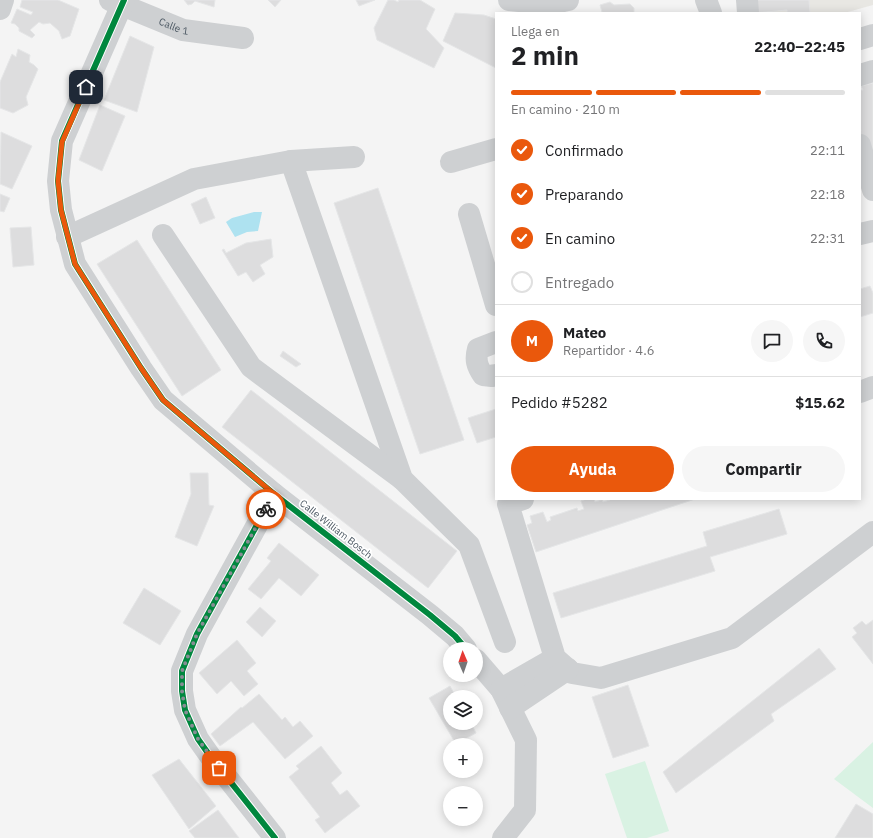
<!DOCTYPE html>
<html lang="es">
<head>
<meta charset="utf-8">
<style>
  :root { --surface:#fff; --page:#f6f6f6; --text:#202124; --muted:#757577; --line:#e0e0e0; --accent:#ea580c }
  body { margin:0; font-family:"IBM Plex Sans",sans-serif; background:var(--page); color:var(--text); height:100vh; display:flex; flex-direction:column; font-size:15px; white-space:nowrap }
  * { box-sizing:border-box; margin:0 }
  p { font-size:13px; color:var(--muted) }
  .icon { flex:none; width:22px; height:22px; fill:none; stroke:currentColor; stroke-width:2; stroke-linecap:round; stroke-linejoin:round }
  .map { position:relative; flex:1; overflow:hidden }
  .panel { position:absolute; left:495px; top:12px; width:366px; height:488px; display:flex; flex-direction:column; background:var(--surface); border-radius:0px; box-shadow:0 2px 10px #0003 }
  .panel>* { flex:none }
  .needle { width:26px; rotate:358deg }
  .controls { position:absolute; left:443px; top:642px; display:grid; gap:8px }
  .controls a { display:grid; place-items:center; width:40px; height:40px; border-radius:50%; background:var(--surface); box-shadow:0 2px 10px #0003; font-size:20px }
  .pin { position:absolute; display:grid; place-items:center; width:34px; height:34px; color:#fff; margin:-17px; border-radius:8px; box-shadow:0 2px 6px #0006 }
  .courier { position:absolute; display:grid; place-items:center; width:40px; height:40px; margin:-20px; border:3px solid #ea580c; border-radius:50%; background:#fff; color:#222; box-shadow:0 1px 5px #0007 }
  .overview em { font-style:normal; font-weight:800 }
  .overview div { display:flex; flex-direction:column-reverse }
  .overview { display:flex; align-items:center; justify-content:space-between; height:68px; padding:0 16px }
  h1 { font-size:26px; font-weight:800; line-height:30px }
  .bar { display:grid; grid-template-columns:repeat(4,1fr); gap:6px 4px; align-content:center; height:48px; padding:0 16px }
  .bar i { height:5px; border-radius:3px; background:var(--line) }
  .bar .current { background:var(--accent) }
  .bar p { grid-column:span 4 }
  .line { display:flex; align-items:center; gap:10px; padding:0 16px; border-top:1px solid var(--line) }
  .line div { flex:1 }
  .round { display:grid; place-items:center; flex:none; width:42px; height:42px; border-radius:21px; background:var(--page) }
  ol { padding:0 16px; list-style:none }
  li { display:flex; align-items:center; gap:12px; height:44px }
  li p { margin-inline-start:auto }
  li .icon { padding:4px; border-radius:50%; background:var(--accent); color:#fff; stroke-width:4 }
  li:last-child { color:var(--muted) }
  li i { width:22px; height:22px; border:2px solid var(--line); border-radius:50% }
  .primary-button { display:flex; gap:8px; margin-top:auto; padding:8px 16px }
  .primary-button a { flex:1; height:46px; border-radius:24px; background:var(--accent); color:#fff; font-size:16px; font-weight:800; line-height:46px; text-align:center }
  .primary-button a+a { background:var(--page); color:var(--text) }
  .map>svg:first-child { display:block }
</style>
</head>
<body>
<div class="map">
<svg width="873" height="838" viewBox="0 0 873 838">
  <rect width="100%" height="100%" fill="#f4f4f4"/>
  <!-- commercial -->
  <path fill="#e8e7e3" d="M739,0H873V5L844,13H741Z"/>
  <!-- green -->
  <path fill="#d9f2e3" d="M873,742V808L834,779Z
    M645,761L669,831L647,838H627L605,774Z"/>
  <!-- water -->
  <path fill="#aee2f0" d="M254,212H262L258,231L247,232L235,237L226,222L232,218Z"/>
  <!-- building -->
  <path fill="#ddddde" stroke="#e5e6e7" d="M22,0H58L79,9L70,36L62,39L59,31L50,23L43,24L39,22L30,30L35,35L32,38L19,31V28L15,24L11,23L17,9L31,15L33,12L20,7Z
    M184,0H215L214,7L195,1L192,4L188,5Z
    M268,0H281L275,7Z
    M356,0H375L359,6Z
    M388,0H394L398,2L399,0H420L435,9L426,29L444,48L434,68L377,40L374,28Z
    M753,0H809L810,13H787V10L755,13Z
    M610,2L614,5L630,4L634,8V13H600L602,12L600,5Z
    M455,13L484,15L496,19V68L443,41Z
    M130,36L154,47L137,112L104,100Z
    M18,49L30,55L29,62L34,65L38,69L26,97L28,105L13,113L0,108V82L12,54L16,57Z
    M873,83V167L860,138V131H861L860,127V90H863L861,86Z
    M100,105L125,116L102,171L79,160Z
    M1,132L32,146L12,189L0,184Z
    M378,188L464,440L420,454L334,203Z
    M0,194L10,198L4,212L0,211Z
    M206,197L215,218L200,224L191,204Z
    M31,227L34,265L13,267L10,228Z
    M271,239L273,257L260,265L265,274L253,282L246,272L238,276L222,250L224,249L226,253L246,243Z
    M137,240L221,370L182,396L97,264Z
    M870,286L873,293V313L860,317V289Z
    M283,351L301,364L296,367L280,356Z
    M251,390L457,551L428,588L222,427Z
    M496,409V437L477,443L468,418Z
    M190,473H208L209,505L214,506L197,546L175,537L191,494Z
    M587,499H594L595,502L602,500L603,502L610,500V499H695L536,552L527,525L532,523L530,516L543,512L547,522L551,520L550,517L577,508L578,511L584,509L581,501Z
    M779,509L787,534L710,557L715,571L561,618L553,593L707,546L703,532Z
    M279,543L319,575L301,596L279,578L261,599L248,589L271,561L267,558Z
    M144,588L181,611L160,645L123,623Z
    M260,607L276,621L262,637L246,622Z
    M873,620V664L852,637L857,633L853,628L862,621L866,625Z
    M237,640L256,663L247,671L258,684L244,696L231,681L217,694L199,673Z
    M819,648L836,669L771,714L774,721L676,793L663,772Z
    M628,685L649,746L613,758L592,697Z
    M450,686L456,697H450V723H471L476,733L456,744L429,698Z
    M259,694L282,720L285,717L293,727L300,721L313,736L285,759L253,722L220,746L211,734L241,707L242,708Z
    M321,746L342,773L331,783L340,795L347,790L360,806L325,833L315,820L320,817L289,777L299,769L296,766Z
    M179,759L216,806L189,829L152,775Z
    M856,804L873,814V838H835Z
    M218,810L239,838H195L189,831Z"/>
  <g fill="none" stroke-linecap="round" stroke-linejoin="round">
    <!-- minor -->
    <g stroke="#ced0d2" stroke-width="22">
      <path id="s1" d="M110,0L183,30L243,38"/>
      <path d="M124,0L62,141L58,181L61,210L75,264L141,368L163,400L274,494L430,615L455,636L466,649"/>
      <path d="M509,0L550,4L568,0"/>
      <path d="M706,0L711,13"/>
      <path d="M747,0L748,13"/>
      <path d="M0,9L3,0"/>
      <path d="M860,39L873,35"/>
      <path d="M860,75L873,71"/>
      <path d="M860,145L873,190"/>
      <path d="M291,161L402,479L469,545L505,642"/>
      <path d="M451,162L496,149"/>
      <path d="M469,214L496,305"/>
      <path d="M860,234L873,231"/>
      <path d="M163,235L251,367L402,479"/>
      <path d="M67,237L194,179L291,161L354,157"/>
      <path d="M496,342L478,349C475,360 477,366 483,375L492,376L496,375"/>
      <path d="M860,392L873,387"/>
      <path d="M274,494L197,634L182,671V691L185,710L198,739L210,756L275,838"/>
      <path d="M523,499L508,504L555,658L572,673L601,678L732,638L873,532"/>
      <path d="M476,660L501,689L526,740L525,810L503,838"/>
      <path d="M501,689L555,658"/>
      <path d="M510,708L568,669"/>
    </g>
    <!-- cycleway casing -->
    <g stroke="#fff" stroke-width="8">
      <path id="cycleway" d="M124,0L62,141L58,181L61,210L75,264L141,368L163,400L274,494L430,615L455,636L466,649
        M274,494L197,634L182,671V691L185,710L198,739L210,756L275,838"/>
    </g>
    <!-- cycleway -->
    <use href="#cycleway" stroke="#00873e" stroke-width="6"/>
  </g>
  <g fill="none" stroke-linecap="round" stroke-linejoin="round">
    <!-- done -->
    <path stroke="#868d94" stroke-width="4" stroke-dasharray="0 7.2" d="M219,768L198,739L185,710L182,691V671L197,634L266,509"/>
    <!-- route -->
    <path stroke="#ea580c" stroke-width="5" d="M86,87L62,142L58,181L61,210L75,264L141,368L163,400L274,494L266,509"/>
  </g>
  <g text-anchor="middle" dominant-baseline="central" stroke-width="3.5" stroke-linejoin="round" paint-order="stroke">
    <!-- street labels -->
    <g font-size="10" fill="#4a5661" stroke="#fff">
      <text stroke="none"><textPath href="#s1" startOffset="69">Calle 1</textPath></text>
      <text transform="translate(336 529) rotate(38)">Calle William Bosch</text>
    </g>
  </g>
</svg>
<div class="controls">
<a><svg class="needle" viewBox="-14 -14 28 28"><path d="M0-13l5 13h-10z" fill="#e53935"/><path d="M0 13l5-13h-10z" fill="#757577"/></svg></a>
<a><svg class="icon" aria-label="layers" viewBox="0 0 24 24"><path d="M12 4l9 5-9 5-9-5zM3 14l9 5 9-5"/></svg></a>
<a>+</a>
<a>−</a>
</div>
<div class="pin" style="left:219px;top:768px;background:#ea580c"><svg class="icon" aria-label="bag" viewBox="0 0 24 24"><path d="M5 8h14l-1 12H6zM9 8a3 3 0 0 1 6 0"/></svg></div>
<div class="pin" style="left:86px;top:87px;background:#1f2937"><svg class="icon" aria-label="home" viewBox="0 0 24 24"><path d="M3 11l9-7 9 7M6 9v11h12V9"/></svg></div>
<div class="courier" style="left:266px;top:509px"><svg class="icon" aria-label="bike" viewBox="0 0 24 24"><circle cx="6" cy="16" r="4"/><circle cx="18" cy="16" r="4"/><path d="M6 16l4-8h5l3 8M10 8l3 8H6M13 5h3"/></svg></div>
<section class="panel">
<div class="overview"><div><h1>2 min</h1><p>Llega en</p></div><em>22:40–22:45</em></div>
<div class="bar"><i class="current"></i><i class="current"></i><i class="current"></i><i></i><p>En camino · 210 m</p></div>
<ol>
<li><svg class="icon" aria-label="check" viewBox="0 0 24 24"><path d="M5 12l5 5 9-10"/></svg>Confirmado<p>22:11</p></li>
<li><svg class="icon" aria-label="check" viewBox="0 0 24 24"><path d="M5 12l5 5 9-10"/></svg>Preparando<p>22:18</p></li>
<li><svg class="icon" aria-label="check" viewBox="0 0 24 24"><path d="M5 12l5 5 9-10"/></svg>En camino<p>22:31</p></li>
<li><i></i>Entregado</li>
</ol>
<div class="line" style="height:72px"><b class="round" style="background:var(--accent);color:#fff">M</b><div><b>Mateo</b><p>Repartidor · 4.6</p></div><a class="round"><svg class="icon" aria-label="chat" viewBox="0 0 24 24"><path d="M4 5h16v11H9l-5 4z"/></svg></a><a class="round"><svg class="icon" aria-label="phone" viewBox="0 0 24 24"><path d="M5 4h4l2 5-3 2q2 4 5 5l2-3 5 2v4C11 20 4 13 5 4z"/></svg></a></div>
<div class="line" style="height:52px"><div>Pedido #5282</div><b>$15.62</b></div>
<div class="primary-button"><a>Ayuda</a><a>Compartir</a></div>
</section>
</div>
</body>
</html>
